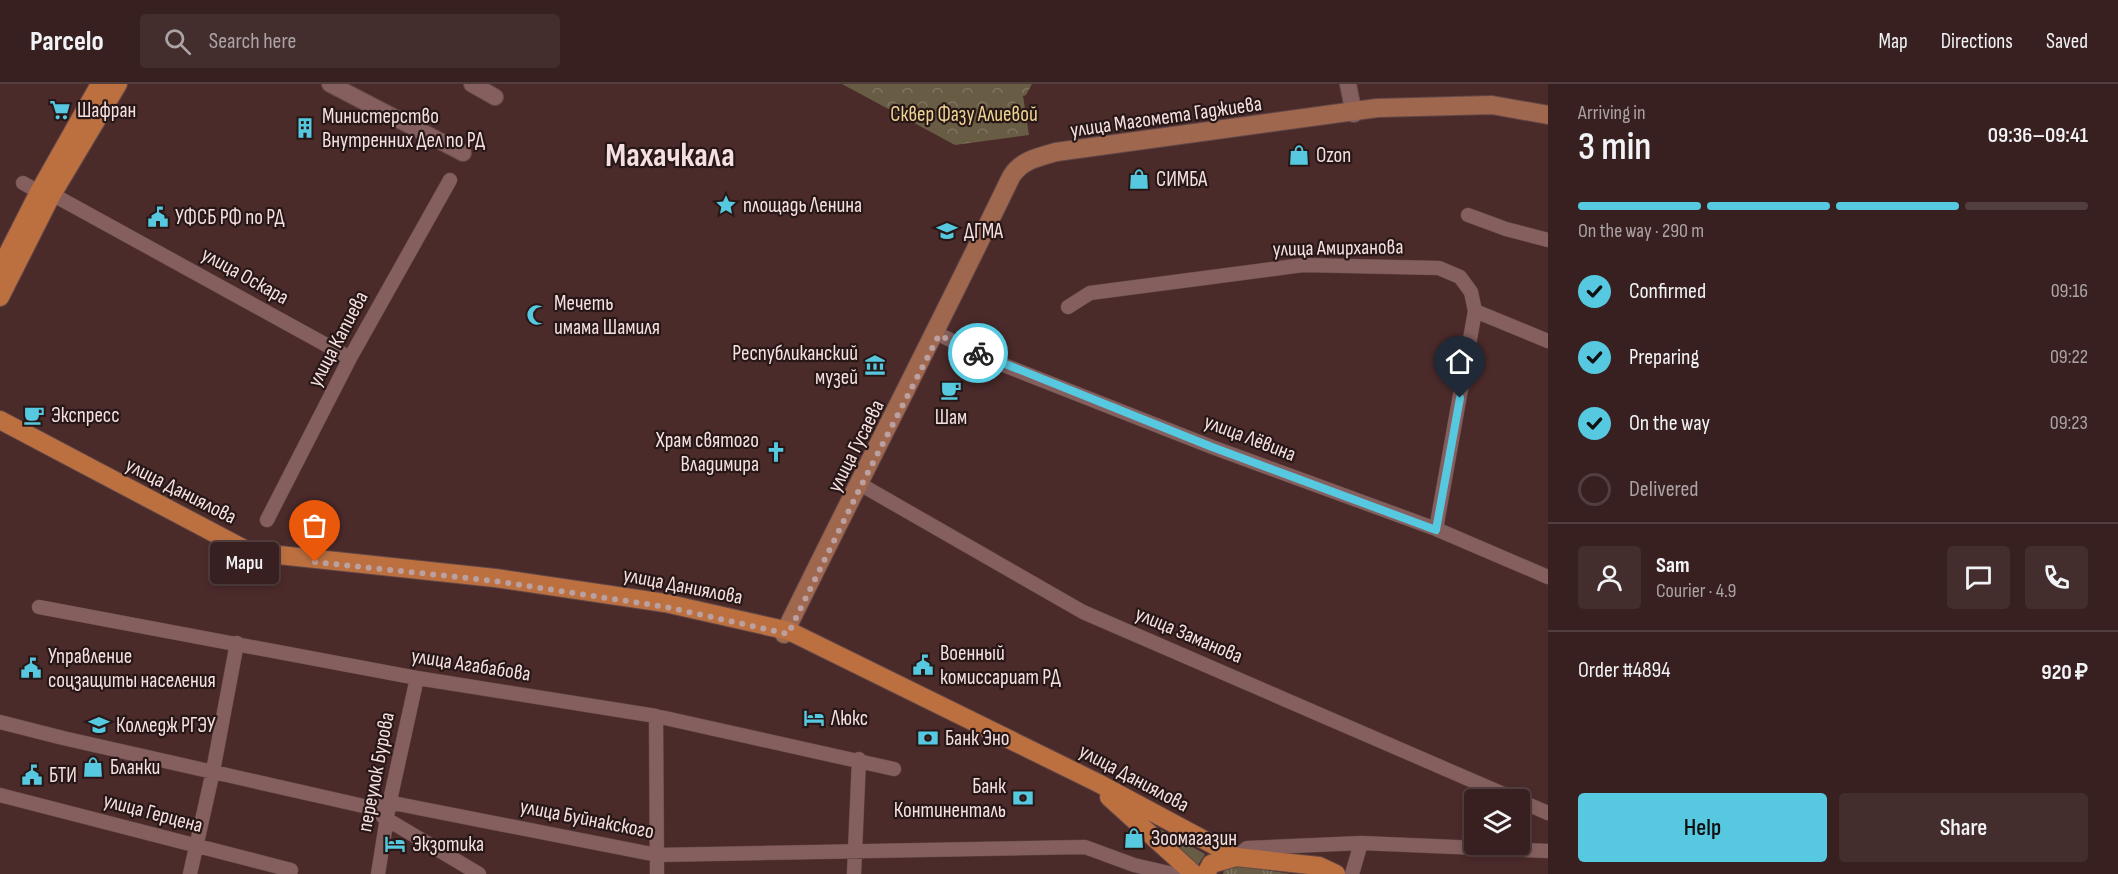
<!DOCTYPE html>
<html lang="en">
<head>
<meta charset="utf-8">
<style>
  :root { --surface:#382020; --page:#432d2d; --text:#f1f3f6; --muted:#aba3a5; --line:#523e3e; --accent:#56c9e0 }
  body { margin:0; font-family:"Sofia Sans Condensed",sans-serif; background:var(--page); color:var(--text); height:100vh; display:flex; flex-direction:column; font-size:22px; white-space:nowrap }
  * { box-sizing:border-box; margin:0 }
  p { font-size:20px; color:var(--muted) }
  .icon { flex:none; width:33px; height:33px; fill:none; stroke:currentColor; stroke-width:2; stroke-linecap:round; stroke-linejoin:round }
  .map { position:relative; flex:1; overflow:hidden }
  .drawer { display:flex; flex-direction:column; background:var(--surface); width:570px }
  .drawer>* { flex:none }
  .controls { position:absolute; left:1464px; top:705px; display:grid; gap:12px }
  .controls a { display:grid; place-items:center; width:66px; height:66px; border-radius:6px; background:var(--surface); box-shadow:0 3px 9px #0003,0 0 0 2px var(--line); font-size:30px }
  .pin { position:absolute; display:grid; place-items:center; width:51px; height:51px; color:#fff; margin:-62px -26px; border-radius:50% 50% 50% 0; rotate:-45deg; box-shadow:0 0 6px #0007 }
  .pin .icon { rotate:45deg }
  .courier { position:absolute; display:grid; place-items:center; width:60px; height:60px; margin:-30px; border:4px solid #56c9e0; border-radius:50%; background:#fff; color:#222; box-shadow:0 2px 8px #0007 }
  .bubble { position:absolute; height:42px; border-radius:6px; background:var(--surface); box-shadow:0 3px 9px #0003,0 0 0 2px var(--line); font-size:20px; font-weight:600; line-height:42px; text-align:center }
  .headline em { font-style:normal; font-weight:600 }
  .headline div { display:flex; flex-direction:column-reverse }
  .headline { display:flex; align-items:center; justify-content:space-between; height:102px; padding:0 30px }
  h1 { font-size:39px; font-weight:600; line-height:45px }
  .bar { display:grid; grid-template-columns:repeat(4,1fr); gap:9px 6px; align-content:center; height:72px; padding:0 30px }
  .bar i { height:8px; border-radius:4px; background:var(--line) }
  .bar .on { background:var(--accent) }
  .bar p { grid-column:span 4 }
  .line { display:flex; align-items:center; gap:15px; padding:0 30px; border-top:2px solid var(--line) }
  .line div { flex:1 }
  .round { display:grid; place-items:center; flex:none; width:63px; height:63px; border-radius:6px; background:var(--page) }
  ol { padding:0 30px; list-style:none }
  li { display:flex; align-items:center; gap:18px; height:66px }
  li p { margin-inline-start:auto }
  li .icon { padding:6px; border-radius:50%; background:var(--accent); color:#111; stroke-width:4 }
  li:last-child { color:var(--muted) }
  li i { width:33px; height:33px; border:3px solid var(--line); border-radius:50% }
  .cta { display:flex; gap:12px; margin-top:auto; padding:12px 30px }
  .cta a { flex:1; height:69px; border-radius:6px; background:var(--accent); color:#111; font-size:24px; font-weight:600; line-height:69px; text-align:center }
  .cta a+a { background:var(--page); color:var(--text) }
  header { display:flex; align-items:center; gap:36px; box-sizing:border-box; height:84px; padding:0 30px; background:var(--surface); border-bottom:2px solid var(--line) }
  header strong { font-size:28px }
  nav { display:flex; gap:33px; margin-inline-start:auto; font-size:21px }
  .search { width:420px; height:54px; background:var(--page); display:flex; align-items:center; gap:15px; box-sizing:border-box; padding:0 21px; border-radius:6px; color:var(--muted); font-size:22px }
  main { display:flex; flex:1; min-height:0 }
  .map>svg:first-child { display:block }
</style>
</head>
<body>
<header>
<strong>Parcelo</strong>
<div class="search"><svg class="icon" aria-label="search" viewBox="0 0 24 24"><circle cx="10" cy="10" r="6"/><path d="M15 15l6 6"/></svg>Search here</div>
<nav><a>Map</a><a>Directions</a><a>Saved</a></nav>
</header>
<main>
<div class="map">
<svg width="1548" height="790" viewBox="0 0 1548 790">
  <defs>
    <pattern id="grass-tufts" width="24" height="20" patternUnits="userSpaceOnUse" patternTransform="scale(1.5)"><rect width="24" height="20" fill="#685d44"/><path d="M3 7l-1-3M5 7V3M7 7l1-3M15 17l-1-3M17 17v-4M19 17l1-3" fill="none" stroke="#7e745f"/></pattern>
    <pattern id="park-crowns" width="20" height="18" patternUnits="userSpaceOnUse" patternTransform="scale(1.5)"><rect width="20" height="18" fill="#685d44"/><path d="M2 6a3 3 0 1 1 6 0M12 15a3 3 0 1 1 6 0" fill="none" stroke="#7e745f"/></pattern>
  </defs>
  <rect width="100%" height="100%" fill="#4b2a2a"/>
  <!-- grass -->
  <path fill="url(#grass-tufts)" d="M1145,737L1205,770L1198,781Z
    M1233,781L1291,790H1223L1224,786Z"/>
  <!-- park -->
  <path fill="url(#park-crowns)" d="M842,0H1032L1026,11L1023,12L1029,51L955,61Z"/>
  <g fill="none" stroke-linecap="round" stroke-linejoin="round">
    <!-- minor casing -->
    <g stroke="#634848" stroke-width="15">
      <path id="minor" d="M23,99L39,108L59,114L350,274
        M1468,131L1506,145L1548,156
        M1068,223L1090,209L1303,181L1439,184L1460,193L1471,208L1475,227L1548,257
        M936,249L996,278L1212,363L1436,445L1548,493
        M858,399L1083,528L1517,716
        M267,436L350,274L450,96
        M1436,445L1475,227
        M39,523L417,594L656,632L894,685
        M656,632L657,790
        M0,638L63,654L368,723L398,720L657,771L1085,763L1134,781L1173,790
        M0,711L291,786L290,790
        M1520,717L1548,729
        M383,733L479,790
        M1236,773L1247,764L1361,759L1548,767
        M190,790L213,687L237,559
        M378,790L389,721L417,594
        M854,790L859,675
        M1352,790L1361,759"/>
    </g>
    <!-- tertiary casing -->
    <g stroke="#634848" stroke-width="18">
      <path id="tertiary" d="M330,0L463,69
        M472,0L495,13
        M1348,0L1354,30"/>
    </g>
    <!-- secondary casing -->
    <g stroke="#634848" stroke-width="20">
      <path id="secondary" d="M784,550C859,397 937,246 1011,93C1021,76 1039,73 1056,68L1377,24L1492,21L1548,31"/>
    </g>
    <!-- primary casing -->
    <g stroke="#634848" stroke-width="20">
      <path id="primary" d="M0,185L39,108L100,0
        M0,213L51,112L118,0
        M0,336L250,468L495,494L665,519L789,547L1098,699L1236,773L1319,782L1336,790
        M1109,713L1194,790
        M1206,790L1211,780L1236,773"/>
    </g>
    <!-- minor -->
    <use href="#minor" stroke="#845f5e" stroke-width="14"/>
    <!-- tertiary -->
    <use href="#tertiary" stroke="#845f5e" stroke-width="16"/>
    <!-- secondary -->
    <use href="#secondary" stroke="#a0674f" stroke-width="18"/>
    <!-- primary -->
    <use href="#primary" stroke="#bc7040" stroke-width="18"/>
  </g>
  <g fill="none" stroke-linecap="round" stroke-linejoin="round">
    <!-- done -->
    <path stroke="#baa0a0" stroke-width="6" stroke-dasharray="0 10.8" d="M315,478L495,497L666,523L788,550L862,400L939,251L978,269"/>
    <!-- route -->
    <path stroke="#56c9e0" stroke-width="8" d="M978,269L1212,363L1436,446L1460,314"/>
  </g>
  <!-- icons -->
  <defs>
    <g id="supermarket-bare" transform="scale(1.62)"><path d="M-6-5.5h2.5l.6 2H6L4.5 2H-2.5L-4.4-4H-6ZM-1.5 3.2a1.3 1.3 0 1 0 .1 0ZM3 3.2a1.3 1.3 0 1 0 .1 0Z" fill="#56c9e0" stroke="#271817" stroke-width="2.5" paint-order="stroke"/></g>
    <g id="building-bare" transform="scale(1.62)"><path d="M-4-6H4V6H1V3H-1V6H-4ZM-2.5-4.3h1.7v1.8h-1.7ZM.8-4.3h1.7v1.8H.8ZM-2.5-1h1.7V.8h-1.7ZM.8-1h1.7V.8H.8Z" fill="#56c9e0" stroke="#271817" stroke-width="2.5" paint-order="stroke"/></g>
    <g id="shop-bare" transform="scale(1.62)"><path d="M-5-2.5h2.3a2.7 3.5 0 0 1 5.4 0H5L5.5 6h-11ZM-1.5-2.5h3a1.5 2.3 0 0 0-3 0Z" fill="#56c9e0" stroke="#271817" stroke-width="2.5" paint-order="stroke"/></g>
    <g id="sight-bare" transform="scale(1.62)"><path d="M0-6L1.8-2.2L6-1.7L2.9 1.2L3.7 5.4L0 3.3L-3.7 5.4L-2.9 1.2L-6-1.7L-1.8-2.2Z" fill="#56c9e0" stroke="#271817" stroke-width="2.5" paint-order="stroke"/></g>
    <g id="civic-bare" transform="scale(1.62)"><path d="M-.6-6.5H3V-4.5H.6V-3L4-1V1h2V6H-6V1h2V-1L-.6-3ZM-1.2 2.5V6h2.4V2.5Z" fill="#56c9e0" stroke="#271817" stroke-width="2.5" paint-order="stroke"/></g>
    <g id="university-bare" transform="scale(1.62)"><path d="M0-5L7-2L0 1L-7-2ZM-4 1L0 2.5L4 1V4Q0 6-4 4Z" fill="#56c9e0" stroke="#271817" stroke-width="2.5" paint-order="stroke"/></g>
    <g id="mosque-bare" transform="scale(1.62)"><path d="M3.5-4.9A6 6 0 1 0 3.5 4.9A5 5 0 1 1 3.5-4.9Z" fill="#56c9e0" stroke="#271817" stroke-width="2.5" paint-order="stroke"/></g>
    <g id="museum-bare" transform="scale(1.62)"><path d="M0-6L6-3V-2H-6V-3ZM-5-1h2V3h-2ZM-1-1h2V3h-2ZM3-1h2V3H3ZM-6 4H6V6H-6Z" fill="#56c9e0" stroke="#271817" stroke-width="2.5" paint-order="stroke"/></g>
    <g id="cafe-bare" transform="scale(1.62)"><path d="M-5.5-4.5H6V0H3Q3 3.5 0 3.5H-2.5Q-5.5 3.5-5.5 0ZM3-3.2v2h1.7v-2ZM-6 4.5H4V6H-6Z" fill="#56c9e0" stroke="#271817" stroke-width="2.5" paint-order="stroke"/></g>
    <g id="church-bare" transform="scale(1.62)"><path d="M-1.2-6h2.4v3.5h3.3v2.4h-3.3V6h-2.4V-.1h-3.3v-2.4h3.3Z" fill="#56c9e0" stroke="#271817" stroke-width="2.5" paint-order="stroke"/></g>
    <g id="hotel-bare" transform="scale(1.62)"><path d="M-6-4.5h1.5V1H6V5H4.5V3h-9V5H-6ZM-4 0a1.8 1.8 0 1 1 3.6 0ZM.5 0V-2.5h3Q6-2.5 6 0Z" fill="#56c9e0" stroke="#271817" stroke-width="2.5" paint-order="stroke"/></g>
    <g id="bank-bare" transform="scale(1.62)"><path d="M-6-4H6V4H-6ZM0-2.3a2.3 2.3 0 1 0 0 4.6a2.3 2.3 0 1 0 0-4.6Z" fill="#56c9e0" stroke="#271817" stroke-width="2.5" paint-order="stroke"/></g>
  </defs>
  <g fill-rule="evenodd">
    <use href="#supermarket-bare" x="60" y="26"/>
    <use href="#building-bare" x="305" y="44"/>
    <use href="#shop-bare" x="1299" y="71"/>
    <use href="#shop-bare" x="1139" y="95"/>
    <use href="#sight-bare" x="726" y="121"/>
    <use href="#civic-bare" x="158" y="133"/>
    <use href="#university-bare" x="947" y="147"/>
    <use href="#mosque-bare" x="537" y="231"/>
    <use href="#museum-bare" x="875" y="281"/>
    <use href="#cafe-bare" x="951" y="306"/>
    <use href="#cafe-bare" x="34" y="331"/>
    <use href="#church-bare" x="776" y="368"/>
    <use href="#civic-bare" x="923" y="581"/>
    <use href="#civic-bare" x="31" y="584"/>
    <use href="#hotel-bare" x="814" y="634"/>
    <use href="#university-bare" x="99" y="641"/>
    <use href="#bank-bare" x="928" y="654"/>
    <use href="#shop-bare" x="93" y="683"/>
    <use href="#civic-bare" x="32" y="691"/>
    <use href="#bank-bare" x="1023" y="714"/>
    <use href="#shop-bare" x="1134" y="754"/>
    <use href="#hotel-bare" x="395" y="760"/>
  </g>
  <g text-anchor="middle" dominant-baseline="central" stroke-width="4.5" stroke-linejoin="round" paint-order="stroke">
    <!-- poi labels -->
    <g font-size="21" fill="#f6e0df" stroke="#271817" text-anchor="start">
      <text x="77" y="26">Шафран</text>
      <text x="322" y="32">Министерство<tspan x="322" dy="24">Внутренних Дел по РД</tspan></text>
      <text x="1316" y="71">Ozon</text>
      <text x="1156" y="95">СИМБА</text>
      <text x="743" y="121">площадь Ленина</text>
      <text x="175" y="133">УФСБ РФ по РД</text>
      <text x="964" y="147">ДГМА</text>
      <text x="554" y="219">Мечеть<tspan x="554" dy="24">имама Шамиля</tspan></text>
      <text x="858" y="269" text-anchor="end">Республиканский<tspan x="858" dy="24">музей</tspan></text>
      <text x="51" y="331">Экспресс</text>
      <text x="951" y="333" text-anchor="middle">Шам</text>
      <text x="759" y="356" text-anchor="end">Храм святого<tspan x="759" dy="24">Владимира</tspan></text>
      <text x="940" y="569">Военный<tspan x="940" dy="24">комиссариат РД</tspan></text>
      <text x="48" y="572">Управление<tspan x="48" dy="24">соцзащиты населения</tspan></text>
      <text x="831" y="634">Люкс</text>
      <text x="116" y="641">Колледж РГЭУ</text>
      <text x="945" y="654">Банк Эно</text>
      <text x="110" y="683">Бланки</text>
      <text x="49" y="691">БТИ</text>
      <text x="1006" y="702" text-anchor="end">Банк<tspan x="1006" dy="24">Континенталь</tspan></text>
      <text x="1151" y="754">Зоомагазин</text>
      <text x="412" y="760">Экзотика</text>
    </g>
    <!-- park labels -->
    <g font-size="21" fill="#f0d493" stroke="#271817">
      <text x="964" y="30">Сквер Фазу Алиевой</text>
    </g>
    <!-- street labels -->
    <g font-size="21" fill="#f6e0df" stroke="#271817">
      <text transform="translate(1166 33) rotate(-8)">улица Магомета Гаджиева</text>
      <text transform="translate(1338 164) rotate(-1)">улица Амирханова</text>
      <text transform="translate(245 192) rotate(29)">улица Оскара</text>
      <text transform="translate(338 255) rotate(-62)">улица Капиева</text>
      <text transform="translate(1250 354) rotate(21)">улица Лёвина</text>
      <text transform="translate(856 362) rotate(-63)">улица Гусаева</text>
      <text transform="translate(181 407) rotate(27)">улица Даниялова</text>
      <text transform="translate(683 502) rotate(11)">улица Даниялова</text>
      <text transform="translate(1189 551) rotate(23)">улица Заманова</text>
      <text transform="translate(471 581) rotate(9)">улица Агабабова</text>
      <text transform="translate(376 688) rotate(-79)">переулок Бурова</text>
      <text transform="translate(1134 694) rotate(28)">улица Даниялова</text>
      <text transform="translate(153 729) rotate(15)">улица Герцена</text>
      <text transform="translate(587 735) rotate(11)">улица Буйнакского</text>
    </g>
    <!-- town labels -->
    <g font-size="33" font-weight="bold" fill="#f6e0df" stroke="#271817">
      <text x="670" y="72">Махачкала</text>
    </g>
  </g>
</svg>
<div class="controls">
<a><svg class="icon" aria-label="layers" viewBox="0 0 24 24"><path d="M12 4l9 5-9 5-9-5zM3 14l9 5 9-5"/></svg></a>
</div>
<div class="pin" style="left:315px;top:478px;background:#ea580c"><svg class="icon" aria-label="bag" viewBox="0 0 24 24"><path d="M5 8h14l-1 12H6zM9 8a3 3 0 0 1 6 0"/></svg></div>
<div class="pin" style="left:1460px;top:314px;background:#1f2937"><svg class="icon" aria-label="home" viewBox="0 0 24 24"><path d="M3 11l9-7 9 7M6 9v11h12V9"/></svg></div>
<div class="courier" style="left:978px;top:269px"><svg class="icon" aria-label="bike" viewBox="0 0 24 24"><circle cx="6" cy="16" r="4"/><circle cx="18" cy="16" r="4"/><path d="M6 16l4-8h5l3 8M10 8l3 8H6M13 5h3"/></svg></div>
<div class="bubble" style="left:210px;top:458px;width:69px">Мари</div>
</div>
<section class="drawer">
<div class="headline"><div><h1>3 min</h1><p>Arriving in</p></div><em>09:36–09:41</em></div>
<div class="bar"><i class="on"></i><i class="on"></i><i class="on"></i><i></i><p>On the way · 290 m</p></div>
<ol>
<li><svg class="icon" aria-label="check" viewBox="0 0 24 24"><path d="M5 12l5 5 9-10"/></svg>Confirmed<p>09:16</p></li>
<li><svg class="icon" aria-label="check" viewBox="0 0 24 24"><path d="M5 12l5 5 9-10"/></svg>Preparing<p>09:22</p></li>
<li><svg class="icon" aria-label="check" viewBox="0 0 24 24"><path d="M5 12l5 5 9-10"/></svg>On the way<p>09:23</p></li>
<li><i></i>Delivered</li>
</ol>
<div class="line" style="height:108px"><a class="round"><svg class="icon" aria-label="person" viewBox="0 0 24 24"><circle cx="12" cy="8" r="4"/><path d="M4 21q1-7 8-7t8 7"/></svg></a><div><b>Sam</b><p>Courier · 4.9</p></div><a class="round"><svg class="icon" aria-label="chat" viewBox="0 0 24 24"><path d="M4 5h16v11H9l-5 4z"/></svg></a><a class="round"><svg class="icon" aria-label="phone" viewBox="0 0 24 24"><path d="M5 4h4l2 5-3 2q2 4 5 5l2-3 5 2v4C11 20 4 13 5 4z"/></svg></a></div>
<div class="line" style="height:78px"><div>Order #4894</div><b>920 ₽</b></div>
<div class="cta"><a>Help</a><a>Share</a></div>
</section>
</main>
</body>
</html>
